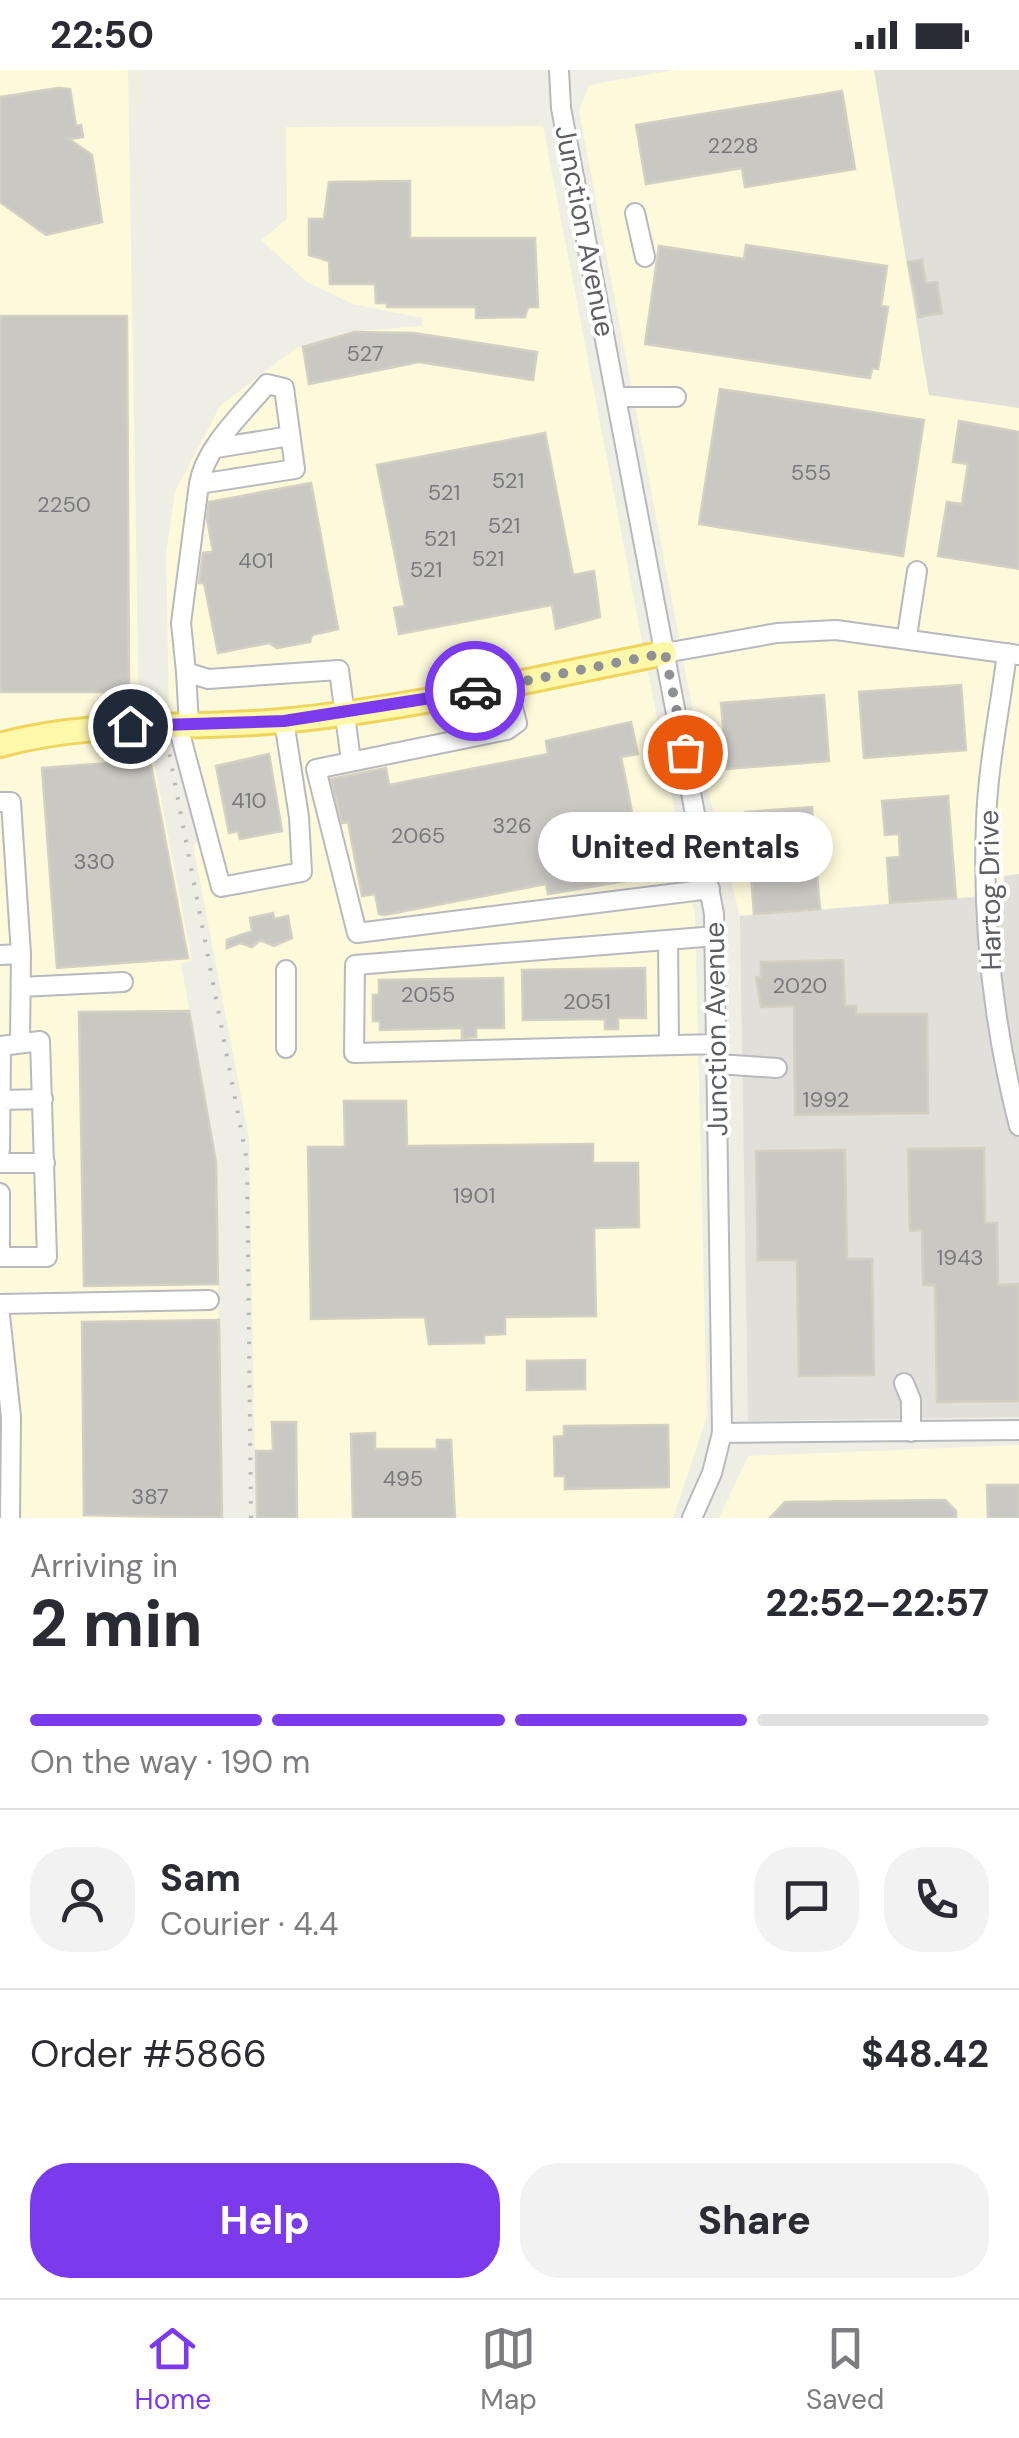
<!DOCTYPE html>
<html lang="en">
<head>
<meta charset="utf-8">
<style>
  :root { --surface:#fff; --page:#f2f2f3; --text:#2b2b33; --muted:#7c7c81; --line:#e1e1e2; --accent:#7c3aed }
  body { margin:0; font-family:"DM Sans",sans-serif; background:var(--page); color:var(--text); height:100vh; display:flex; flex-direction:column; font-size:38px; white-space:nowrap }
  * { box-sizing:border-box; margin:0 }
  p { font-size:32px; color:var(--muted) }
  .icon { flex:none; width:55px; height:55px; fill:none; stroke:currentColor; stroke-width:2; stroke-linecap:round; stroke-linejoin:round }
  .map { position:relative; height:1448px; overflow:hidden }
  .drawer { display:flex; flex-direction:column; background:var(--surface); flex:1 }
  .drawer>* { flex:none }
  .pin { position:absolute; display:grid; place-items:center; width:85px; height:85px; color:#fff; margin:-42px; border:5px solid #fff; border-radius:50%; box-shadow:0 2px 10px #0007 }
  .courier { position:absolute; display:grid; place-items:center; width:100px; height:100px; margin:-50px; border:8px solid #7c3aed; border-radius:50%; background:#fff; color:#222; box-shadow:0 2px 12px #0007 }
  .bubble { position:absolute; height:70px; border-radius:35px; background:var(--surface); box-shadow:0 5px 15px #0003; font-size:32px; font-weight:800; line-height:70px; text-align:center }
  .summary em { font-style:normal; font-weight:800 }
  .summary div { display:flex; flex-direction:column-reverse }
  .summary { display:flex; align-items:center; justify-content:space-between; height:170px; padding:0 30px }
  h1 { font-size:65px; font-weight:800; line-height:75px }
  .bar { display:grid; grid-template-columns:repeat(4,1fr); gap:15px 10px; align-content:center; height:120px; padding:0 30px }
  .bar i { height:12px; border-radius:8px; background:var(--line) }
  .bar .current { background:var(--accent) }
  .bar p { grid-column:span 4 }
  .line { display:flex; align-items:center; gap:25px; padding:0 30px; border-top:2px solid var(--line) }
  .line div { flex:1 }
  .round { display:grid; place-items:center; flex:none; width:105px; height:105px; border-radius:40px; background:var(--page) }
  .primary-button { display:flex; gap:20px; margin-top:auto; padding:20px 30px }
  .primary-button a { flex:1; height:115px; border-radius:40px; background:var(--accent); color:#fff; font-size:40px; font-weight:800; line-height:115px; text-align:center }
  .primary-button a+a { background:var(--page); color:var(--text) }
  .status { display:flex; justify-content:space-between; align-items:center; height:70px; padding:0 50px; background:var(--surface); direction:ltr }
  .status svg { height:28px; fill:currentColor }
  .dock { display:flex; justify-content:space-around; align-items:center; height:140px; border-top:2px solid var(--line); background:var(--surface); font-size:28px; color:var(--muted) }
  .dock a { display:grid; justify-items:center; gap:5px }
  .dock .current { color:var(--accent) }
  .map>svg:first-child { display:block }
</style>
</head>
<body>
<div class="status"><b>22:50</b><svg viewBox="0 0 49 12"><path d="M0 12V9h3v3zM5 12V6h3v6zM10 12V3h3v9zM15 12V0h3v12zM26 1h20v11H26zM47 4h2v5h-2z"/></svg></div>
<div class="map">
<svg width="1019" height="1448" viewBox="0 0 1019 1448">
  <rect width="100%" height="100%" fill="#efeee5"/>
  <!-- commercial -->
  <path fill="#fdf9db" d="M0,0H128L139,643L150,672L192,891L181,893L216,1092L222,1448H0Z
    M674,0H874L929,324L1019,338V804L1004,806L1003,824L740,846L709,725L579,41L589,15Z
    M543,56L695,846L707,1346L673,1448H256L249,1068L193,775L203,767L169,639L166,484L175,422L220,336L296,278L348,262L422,256L423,248L353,234L307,212L261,170L287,149L286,57Z
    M1019,1375V1448H719L748,1386Z"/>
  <!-- industrial -->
  <path fill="#e1dfd9" d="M874,0H1019V338L929,325Z
    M1019,804V1347L748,1351L740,846L1003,825L1004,806Z"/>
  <!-- building -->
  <path fill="#cac8c2" stroke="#d3d0c3" stroke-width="2.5" d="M58,18L70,19L76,56L81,55L83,67L69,69L92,85L102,152L46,165L0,132V27Z
    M842,21L855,99L745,117L742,98L646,114L636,55Z
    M410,111V168H535L538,237H528L525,247L476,248V237H387V233H376L375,214H330L329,191L309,185V149H324L329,112Z
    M746,175L887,196L881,236L888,237L878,299L872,298L870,308L645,274L659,176L744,189Z
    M922,190L926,213L937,212L942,243L919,247L908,192Z
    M0,246H127L129,622H0Z
    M354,262L414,263L537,282L533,310L419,292L309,314L303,277Z
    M720,319L924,350L903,486L699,454Z
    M959,351L1019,362V499L938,486L947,432L962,434L968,394L953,392Z
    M545,363L573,505L594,501L600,547L556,559L552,535L399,564L394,538L405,536L377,395Z
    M311,413L338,559L312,565L310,572L277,578L269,573L218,583L204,513H199L203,483L213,481L207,449L209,432Z
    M961,615L966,680L864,688L859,622Z
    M824,625L829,691L727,699L721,633Z
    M631,652L638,684L621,687L639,777L655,773L661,805L548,824L546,814L384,845L379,844L375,824L362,826L348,752L342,753L331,709L386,698L389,715L548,684L546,671Z
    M269,684L282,761L240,769L238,761L229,763L216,696Z
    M150,690L188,888L57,898L42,698Z
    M948,726L956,828L890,833L887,788L900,787L899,764L885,765L882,731Z
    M812,737L814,770L800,772L802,795L816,794L820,839L754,844L746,742Z
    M273,843L274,849L288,846L292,868L274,876L260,870L252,877L240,873L227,878V870L252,861L250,848Z
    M843,890L845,936H856V944H927L928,1043L795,1045L794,936L761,937L756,907H761V892Z
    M645,898L646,948H618V959H605V949L523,950L522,900Z
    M503,908L504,958H476V967L462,968V958L380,960V951H373V925H379V910Z
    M189,941L216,1092L218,1214L84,1216L79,942Z
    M344,1031H406L407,1076L593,1074V1093H638L639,1157L594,1158L596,1246L505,1247V1264L484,1265V1273L429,1274L425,1247L311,1249L308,1077H345Z
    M984,1078L985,1153H997L998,1215L1019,1214V1331L937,1332L935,1215H923L922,1160L910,1161L908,1079Z
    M845,1080L847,1189H872L874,1305L799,1306L797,1190H758L756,1081Z
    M219,1250L222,1448L84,1445L82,1252Z
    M585,1290V1319L527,1320V1291Z
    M272,1352H296L297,1448H257L256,1381H273Z
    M668,1355L669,1417L565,1419V1406H555L554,1367L564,1366V1356Z
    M375,1363V1379H437V1370H451L455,1448H353L351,1364Z
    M987,1415H1019V1448H988Z
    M945,1430L956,1441V1448H770L785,1432Z"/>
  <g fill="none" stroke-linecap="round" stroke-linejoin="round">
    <!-- minor casing -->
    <g stroke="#b7b9be" stroke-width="22">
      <path id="minor" d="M559,0L561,38L714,844L722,1363L712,1403L692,1448
        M635,143L645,187
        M618,327H676
        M216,378L290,366
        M199,414L295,399L284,318L267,314C244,342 205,377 199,414L181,553L186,602L208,609L339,600L351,691
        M907,566L917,501
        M665,583L777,563L836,560L1019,585
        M1007,583C1000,639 988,695 986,751C982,855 993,955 1019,1056
        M186,602L189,655
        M507,615L517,653L507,660L316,699L357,863L710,819
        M178,656L221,817L302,802L299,747L284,651
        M0,732H11L21,884
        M716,866L355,895L354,983L717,974
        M668,870L669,974
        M0,885L21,884L20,971
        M286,900V978
        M21,917L123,912
        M718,994L777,998
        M1,1030L43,1029
        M0,1080L1,976L40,971L47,1187H0V1123
        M0,1093H45
        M0,1234L209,1230
        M0,1245L11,1347L10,1448
        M904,1313L911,1330V1362
        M722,1363L1019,1360"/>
    </g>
    <!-- major casing -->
    <g stroke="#efd55d" stroke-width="28">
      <path id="major" d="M0,675C93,649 186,660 281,651C410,639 538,608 665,583"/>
    </g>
    <!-- minor -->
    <use href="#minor" stroke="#fff" stroke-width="18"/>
    <!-- major -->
    <use href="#major" stroke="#fef8ab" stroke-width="22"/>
    <!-- rail -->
    <path stroke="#b5b6b6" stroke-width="4" stroke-dasharray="2.5 12" stroke-linecap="butt" d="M164,656L247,1091L251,1448"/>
  </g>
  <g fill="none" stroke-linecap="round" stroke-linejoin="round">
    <!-- done -->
    <path stroke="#909192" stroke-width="10" stroke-dasharray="0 18" d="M475,621L665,583L685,682"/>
    <!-- route -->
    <path stroke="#7c3aed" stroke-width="12" d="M130,656L284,651L475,621"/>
  </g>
  <g text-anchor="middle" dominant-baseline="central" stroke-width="8" stroke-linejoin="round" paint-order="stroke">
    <!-- number labels -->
    <g font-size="22" fill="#78797c">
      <text x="733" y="75">2228</text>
      <text x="365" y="283">527</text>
      <text x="811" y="402">555</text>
      <text x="508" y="410">521</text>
      <text x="444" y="422">521</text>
      <text x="64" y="434">2250</text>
      <text x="504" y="455">521</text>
      <text x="440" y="468">521</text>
      <text x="488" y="488">521</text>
      <text x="256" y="490">401</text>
      <text x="426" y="499">521</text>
      <text x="249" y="730">410</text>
      <text x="512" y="755">326</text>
      <text x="418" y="765">2065</text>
      <text x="94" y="791">330</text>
      <text x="800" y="915">2020</text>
      <text x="428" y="924">2055</text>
      <text x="587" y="931">2051</text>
      <text x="826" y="1029">1992</text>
      <text x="474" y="1125">1901</text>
      <text x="960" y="1187">1943</text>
      <text x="403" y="1408">495</text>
      <text x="150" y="1426">387</text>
    </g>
    <!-- street labels -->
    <g font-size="28" fill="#5d5f65" stroke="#fff">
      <text transform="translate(585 161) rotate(79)">Junction Avenue</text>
      <text transform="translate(990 820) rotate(-91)">Hartog Drive</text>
      <text transform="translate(716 959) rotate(-91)">Junction Avenue</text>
    </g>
  </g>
</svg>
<div class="pin" style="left:685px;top:682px;background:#ea580c"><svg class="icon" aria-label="bag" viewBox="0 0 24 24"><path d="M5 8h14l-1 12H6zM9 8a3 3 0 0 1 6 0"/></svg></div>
<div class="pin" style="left:130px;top:656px;background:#1f2937"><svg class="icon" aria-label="home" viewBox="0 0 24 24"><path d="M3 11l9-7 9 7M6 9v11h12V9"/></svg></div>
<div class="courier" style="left:475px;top:621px"><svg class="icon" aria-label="car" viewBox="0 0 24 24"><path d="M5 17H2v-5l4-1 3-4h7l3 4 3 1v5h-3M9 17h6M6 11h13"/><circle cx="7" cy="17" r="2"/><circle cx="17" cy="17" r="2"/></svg></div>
<div class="bubble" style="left:538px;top:742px;width:295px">United Rentals</div>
</div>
<section class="drawer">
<div class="summary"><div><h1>2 min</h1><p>Arriving in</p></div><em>22:52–22:57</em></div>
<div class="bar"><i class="current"></i><i class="current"></i><i class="current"></i><i></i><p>On the way · 190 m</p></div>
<div class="line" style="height:180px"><a class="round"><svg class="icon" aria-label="person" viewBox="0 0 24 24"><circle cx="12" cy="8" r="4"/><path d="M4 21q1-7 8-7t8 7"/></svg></a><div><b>Sam</b><p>Courier · 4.4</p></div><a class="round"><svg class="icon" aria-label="chat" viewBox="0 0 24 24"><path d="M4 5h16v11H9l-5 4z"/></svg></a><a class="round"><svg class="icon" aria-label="phone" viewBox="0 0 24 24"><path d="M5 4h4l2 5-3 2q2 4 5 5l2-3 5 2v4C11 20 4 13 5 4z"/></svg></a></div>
<div class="line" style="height:130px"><div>Order #5866</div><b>$48.42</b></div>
<div class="primary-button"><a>Help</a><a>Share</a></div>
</section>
<nav class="dock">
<a class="current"><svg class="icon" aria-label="home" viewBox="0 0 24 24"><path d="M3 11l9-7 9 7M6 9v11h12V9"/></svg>Home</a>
<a><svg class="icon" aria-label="map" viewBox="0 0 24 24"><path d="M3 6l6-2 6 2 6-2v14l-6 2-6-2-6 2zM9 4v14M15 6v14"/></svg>Map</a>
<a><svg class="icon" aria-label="saved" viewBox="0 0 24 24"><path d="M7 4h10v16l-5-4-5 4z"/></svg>Saved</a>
</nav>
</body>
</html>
